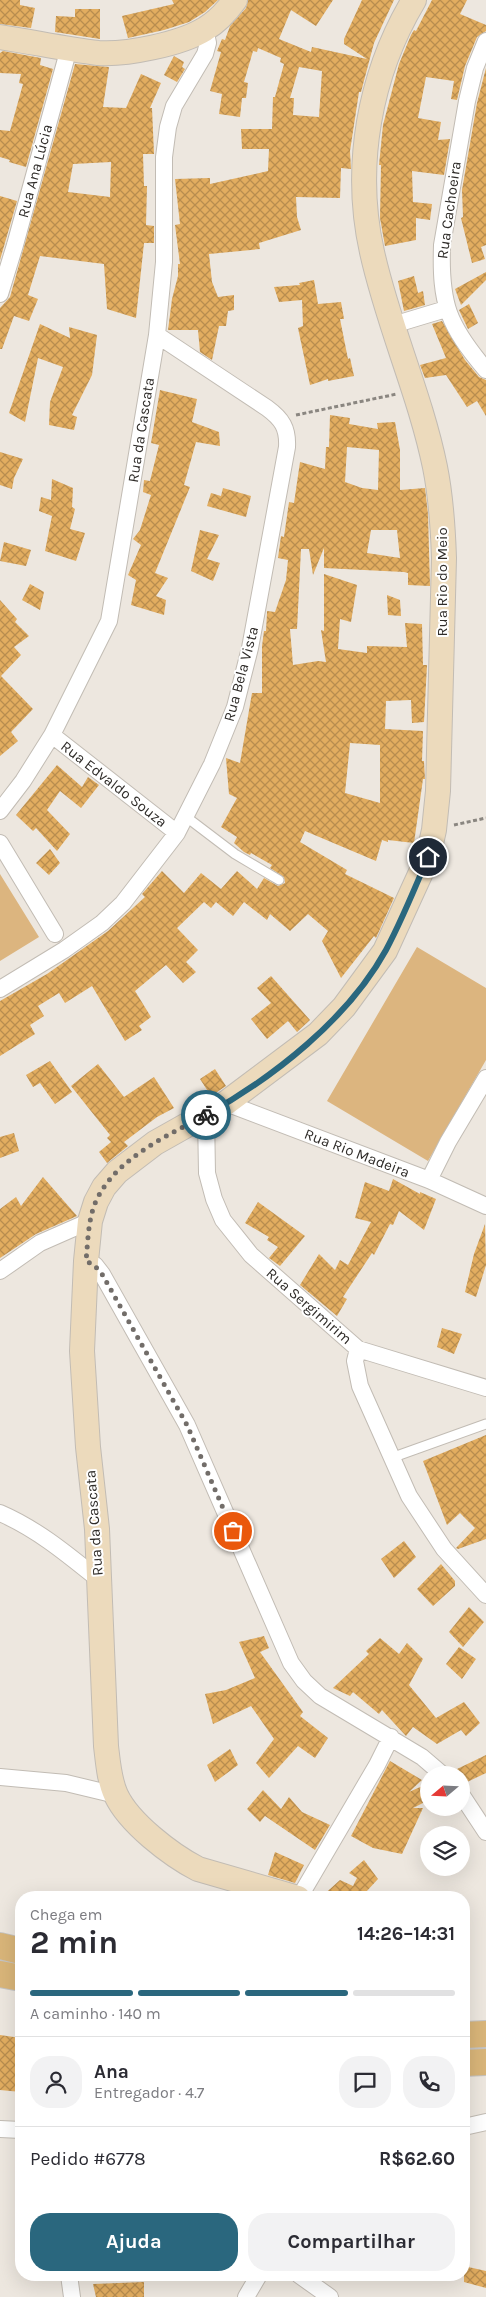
<!DOCTYPE html>
<html lang="pt">
<head>
<meta charset="utf-8">
<style>
  :root { --surface:#fff; --page:#f2f2f3; --text:#2b2b33; --muted:#7c7c81; --line:#e1e1e2; --accent:#2a677e }
  body { margin:0; font-family:Karla,sans-serif; background:var(--page); color:var(--text); height:100vh; display:flex; flex-direction:column; font-size:19px; white-space:nowrap }
  * { box-sizing:border-box; margin:0 }
  p { font-size:16px; color:var(--muted) }
  .icon { flex:none; width:28px; height:28px; fill:none; stroke:currentColor; stroke-width:2; stroke-linecap:round; stroke-linejoin:round }
  .map { position:relative; flex:1; overflow:hidden }
  .side { position:absolute; left:15px; top:1891px; width:455px; height:390px; display:flex; flex-direction:column; background:var(--surface); border-radius:20px; box-shadow:0 5px 20px #0002 }
  .side>* { flex:none }
  .needle { width:32px; rotate:251deg }
  .controls { position:absolute; left:420px; top:1766px; display:grid; gap:10px }
  .controls a { display:grid; place-items:center; width:50px; height:50px; border-radius:50%; background:var(--surface); box-shadow:0 5px 20px #0002; font-size:25px }
  .pin { position:absolute; display:grid; place-items:center; width:42px; height:42px; color:#fff; margin:-21px; border:2px solid #fff; border-radius:50%; box-shadow:0 1px 5px #0007 }
  .courier { position:absolute; display:grid; place-items:center; width:50px; height:50px; margin:-25px; border:4px solid #2a677e; border-radius:50%; background:#fff; color:#222; box-shadow:0 1px 6px #0007 }
  .summary em { font-style:normal; font-weight:700 }
  .summary div { display:flex; flex-direction:column-reverse }
  .summary { display:flex; align-items:center; justify-content:space-between; height:85px; padding:0 15px }
  h1 { font-size:32px; font-weight:700; line-height:38px }
  .bar { display:grid; grid-template-columns:repeat(4,1fr); gap:8px 5px; align-content:center; height:60px; padding:0 15px }
  .bar i { height:6px; border-radius:4px; background:var(--line) }
  .bar .current { background:var(--accent) }
  .bar p { grid-column:span 4 }
  .line { display:flex; align-items:center; gap:12px; padding:0 15px; border-top:1px solid var(--line) }
  .line div { flex:1 }
  .round { display:grid; place-items:center; flex:none; width:52px; height:52px; border-radius:20px; background:var(--page) }
  .action { display:flex; gap:10px; margin-top:auto; padding:10px 15px }
  .action a { flex:1; height:58px; border-radius:20px; background:var(--accent); color:#fff; font-size:20px; font-weight:700; line-height:58px; text-align:center }
  .action a+a { background:var(--page); color:var(--text) }
  .map>svg:first-child { display:block }
</style>
</head>
<body>
<div class="map">
<svg width="486" height="2297" viewBox="0 0 486 2297">
  <defs>
    <pattern id="building-cross-hatch" width="8" height="8" patternUnits="userSpaceOnUse" patternTransform="scale(1.25)"><rect width="8" height="8" fill="#e2ad60"/><path d="M0 0l8 8M0 8l8-8" fill="none" stroke="#b88d4f"/></pattern>
  </defs>
  <rect width="100%" height="100%" fill="#ede7df"/>
  <!-- garden -->
  <path fill="#dcb57f" d="M0,874L39,937L0,961Z
    M417,947L486,988V1060L428,1161L327,1101Z"/>
  <!-- building -->
  <path fill="url(#building-cross-hatch)" fill-rule="evenodd" d="M0,0H20V5L35,8L31,28L0,24Z
    M172,0H218L205,12L189,22L164,30L128,38L122,16L174,4Z
    M248,0H333L316,26L291,10L279,39L311,52L312,47L367,59L344,44V39L362,0H394L374,43L361,92H359L350,151L351,169L341,168L340,198L296,197L297,217L301,230L259,243L260,249L209,254L212,282L218,297L234,295V310L228,311L226,326H219L212,360L200,352L198,330H168L172,299L178,276V264H180L175,225L180,224L175,179L210,178V184L268,171L269,149H242L241,129H272L273,97H275L284,64L280,62L281,58L258,48L257,52L253,51L244,82L248,83L246,98H242L240,117L219,114L222,94L210,91L221,52L217,51L222,39L225,40L230,26L246,8ZM299,67L322,71L319,117L293,115L294,98H290Z
    M432,0H467L460,14L486,25V31L477,37L465,66L457,100L451,99L454,81L426,77L418,118L441,122L438,140L450,139L444,175L412,171L413,202L432,204L430,220L416,218V240L385,246L380,218L381,165H379L383,125L399,64L411,35L414,30L416,31Z
    M75,9H100V39L55,32L56,16L75,17Z
    M3,51L41,58L40,65L53,69L26,167L9,162L10,160L0,157V130L10,131L23,84L19,83L21,74L0,73V53Z
    M174,56L184,62L182,67L185,69L177,82L164,75Z
    M75,64L109,67L103,107L126,108L141,74L161,83L150,108H152L154,154H143L144,186H147L146,225L154,226V243H144L136,318L107,309L104,264L40,256L28,295L38,299L29,321L14,316L2,349H0V308L10,297ZM111,162L110,197L68,192L73,164Z
    M486,68V245L481,247L485,259L472,263L461,218L463,217L462,190L477,103Z
    M0,196L17,201L0,260Z
    M486,272V280L461,305L455,289Z
    M414,276L418,293L423,291L425,305L404,311L398,281Z
    M314,280L318,304L341,302L344,319H340L348,359L350,358L354,376L328,381V379L310,385L298,328L303,326L302,300L279,302L274,287L300,285L299,283Z
    M469,304L478,323L468,329L459,310Z
    M442,321L465,360L479,377L486,380V416L477,401L467,407L446,375L425,378L420,365L446,358L432,324Z
    M40,324L70,338L69,327L97,335L92,375L72,415L77,417L74,430L49,425L50,402L63,367L38,358L25,422L9,413Z
    M160,390L197,399L192,422L219,432L220,446L196,442L184,485L190,487L155,573L168,578L156,596L166,600L164,615L131,605L136,580L128,575L141,545L133,539L140,530L151,495L143,492L144,480L150,481L159,445L151,443Z
    M330,415L350,418L349,424L378,429L377,423L395,422L400,450V490L425,488L428,514L430,586L408,585V573L404,572L324,568V548L313,575L309,549H301L297,629H290L293,665L318,661L326,662L321,630L324,631V574L357,585L351,622L340,619L338,649L367,653V646L407,647L405,623L422,624L423,665H427L424,722L412,723L411,700L386,701L385,729L423,731L422,761H424L425,779H423L414,843L388,840V842L382,840L376,861L305,831L300,842L347,870L345,874L394,898L376,938L374,936L341,978L322,941L328,931L308,914L290,931L270,914L267,920L244,902L233,916L216,902L211,908L204,902L177,928L198,950L186,962L196,972L183,983L166,965L135,991L151,1017L139,1026L142,1030L125,1041L92,986L65,1003L59,993L38,1006L44,1016L30,1025L35,1034L0,1056V1001L47,974L108,931L145,897L142,894L162,871L184,893L201,873L221,889L237,871L257,889L264,878L278,886L285,883L284,877L270,868L272,865L251,853L250,855L244,852L234,843L237,837L221,827L237,798L229,794L226,758L240,763L252,693H262V646L264,631H266L267,613V611L275,612L286,580L288,560L278,558L281,536L284,537L289,502L294,503L300,462L325,469L326,447H329ZM347,447L379,450L378,490L362,488L345,482ZM371,530H397L400,558L367,553ZM350,743L380,745V803L345,793Z
    M0,452L23,459L14,478L12,489L0,485Z
    M52,479L73,488L72,507L75,509L70,529L85,533L76,561L45,551L52,516L39,511L41,497L51,500Z
    M223,488L251,496L246,517L207,506L211,493L221,496Z
    M200,530L219,535L207,559L220,563L213,581L191,571Z
    M4,542L31,550L26,566L0,561Z
    M30,584L44,592L40,610L22,600Z
    M387,595L400,600L401,616L388,615Z
    M0,600L17,619L15,622L29,636L14,647L21,655L1,676L33,709L11,732L18,741L0,756Z
    M57,765L82,787L88,777L99,785L81,808L60,791L47,810L70,834L57,851L36,828L33,831L16,815Z
    M50,849L60,863L49,875L36,863Z
    M271,976L310,1020L297,1032L288,1021L267,1039L251,1019L271,1003L257,988Z
    M50,1061L72,1092L55,1104L40,1083L33,1087L26,1075Z
    M98,1064L124,1097L154,1077L174,1108L157,1117L124,1142L128,1146L107,1163L99,1152L111,1142L107,1138L110,1135L71,1086Z
    M215,1069L226,1086L211,1096L200,1079Z
    M14,1133L19,1151L0,1158V1137Z
    M43,1177L77,1216L36,1234L0,1258V1209L16,1197L21,1206Z
    M393,1179L420,1194V1192L436,1199L424,1230L399,1211L393,1225L390,1224L374,1255L372,1253L343,1297L347,1299L337,1316L300,1285L319,1254L335,1270L340,1260L348,1265L371,1222L355,1218L365,1182L389,1191Z
    M258,1202L305,1236L280,1266L269,1258L278,1247L267,1240L269,1237L245,1223Z
    M485,1224L486,1265L476,1297L465,1292L474,1254Z
    M442,1328L462,1334L454,1354L437,1347Z
    M486,1435V1539L458,1549L456,1548L475,1528L460,1513L447,1525L423,1461Z
    M404,1541L416,1557L394,1578L381,1559Z
    M441,1564L455,1581V1586L433,1606L417,1589Z
    M469,1607L484,1622L463,1647L449,1632Z
    M264,1636L269,1648L260,1652L303,1712L300,1716L328,1738L315,1758L298,1746L269,1778L256,1763L274,1739L251,1706L213,1724L205,1694L226,1690L255,1678L239,1642Z
    M380,1638L399,1654L407,1643L423,1659L409,1685L436,1718L464,1702L480,1723L466,1736L461,1730L437,1744L413,1727L406,1736L382,1710L379,1714L353,1692L350,1696L333,1688L369,1654L366,1651Z
    M459,1647L476,1659L462,1679L446,1664Z
    M230,1749L238,1765L215,1782L207,1765Z
    M486,1755V1773L465,1783L457,1769Z
    M390,1761L422,1780L409,1792L429,1783V1800L413,1808H423L402,1854L373,1848L351,1836Z
    M263,1790L281,1809L289,1797L302,1812L330,1825L315,1850L265,1816L260,1822L247,1809Z
    M275,1852L304,1865L295,1883L268,1875Z
    M364,1860L378,1879L366,1892L380,1898H320L340,1880L353,1886L357,1878L349,1873Z
    M0,2035L21,2038V2092L0,2090Z
    M464,2266L486,2271V2288L464,2282Z
    M144,2282V2297H96L93,2284Z"/>
  <g fill="none" stroke-linecap="round" stroke-linejoin="round">
    <!-- service casing -->
    <g stroke="#c2bcb4" stroke-width="11">
      <path id="service" d="M185,816L235,854L279,880
        M391,1458L486,1424"/>
    </g>
    <!-- minor casing -->
    <g stroke="#c2bcb4" stroke-width="18">
      <path id="minor" d="M486,41L475,68L467,101L442,245C440,304 448,325 486,370
        M0,294L15,245L69,48
        M393,325L446,309
        M52,735L177,833
        M0,811L23,781L52,735L109,621L157,335L164,262V157L168,127L174,106L205,54L208,43L205,29
        M0,843L55,934
        M0,989L64,950L102,923L123,903L177,833L212,764L235,707L250,648L287,447C288,428 282,419 267,408L157,335
        M226,1103L429,1180L486,1206
        M206,1115L207,1173L214,1199L223,1220L251,1255L358,1349L355,1361L360,1386L409,1496L444,1549L486,1595
        M429,1180L448,1142L486,1078
        M86,1261L95,1265L102,1274L187,1425L291,1663L304,1681L320,1696L422,1757L443,1775
        M0,1271L40,1243L90,1221
        M358,1349L486,1388
        M0,1513C37,1529 67,1554 98,1579
        M0,1777L66,1783L116,1795
        M461,1794L486,1832
        M299,1898L377,1765L391,1737
        M464,2127L486,2122
        M0,2129L21,2130
        M69,2275L72,2297
        M299,2275L330,2297
        M246,2297L259,2275"/>
    </g>
    <!-- secondary casing -->
    <g stroke="#c2bcb4" stroke-width="26">
      <path id="secondary" d="M0,37C33,42 65,49 98,53C126,55 181,44 205,29C217,22 227,11 235,0
        M298,1898L198,1869C171,1855 129,1823 116,1795C109,1780 108,1762 106,1746L97,1529L88,1447L82,1351L86,1261L90,1221L96,1202L104,1187L117,1172L155,1143L226,1103L318,1034L344,1007L385,951L428,857L434,830L438,791L444,558C443,528 441,497 435,467C420,394 388,325 372,252C353,167 369,75 414,0"/>
    </g>
    <!-- primary casing -->
    <g stroke="#c5c4c3" stroke-width="28">
      <path id="primary" d="M0,1946L21,1951
        M0,1974L21,1978
        M464,2035L486,2034
        M464,2063L486,2062"/>
    </g>
    <!-- path -->
    <path stroke="#8a8680" stroke-width="3" stroke-dasharray="4 2.5" stroke-linecap="butt" d="M296,415L397,394
      M454,825L486,818"/>
    <!-- service -->
    <use href="#service" stroke="#fff" stroke-width="9"/>
    <!-- minor -->
    <use href="#minor" stroke="#fff" stroke-width="16"/>
    <!-- secondary -->
    <use href="#secondary" stroke="#ecdabc" stroke-width="24"/>
    <!-- primary -->
    <use href="#primary" stroke="#d9b579" stroke-width="26"/>
  </g>
  <g fill="none" stroke-linecap="round" stroke-linejoin="round">
    <!-- done -->
    <path stroke="#726d69" stroke-width="5" stroke-dasharray="0 9" d="M206,1115C167,1136 116,1158 96,1201C88,1219 88,1241 86,1261L94,1265L102,1274L187,1425L233,1531"/>
    <!-- route -->
    <path stroke="#2a677e" stroke-width="6" d="M206,1115C274,1077 348,1019 386,950C402,920 415,888 428,857"/>
  </g>
  <g text-anchor="middle" dominant-baseline="central" stroke-width="4" stroke-linejoin="round" paint-order="stroke">
    <!-- street labels -->
    <g font-size="15" fill="#2f2c29" stroke="#fff">
      <text transform="translate(35 171) rotate(-75)">Rua Ana Lúcia</text>
      <text transform="translate(449 210) rotate(-82)">Rua Cachoeira</text>
      <text transform="translate(141 430) rotate(-81)">Rua da Cascata</text>
      <text transform="translate(442 582) rotate(-90)">Rua Rio do Meio</text>
      <text transform="translate(241 674) rotate(-75)">Rua Bela Vista</text>
      <text transform="translate(114 784) rotate(38)">Rua Edvaldo Souza</text>
      <text transform="translate(357 1153) rotate(21)">Rua Rio Madeira</text>
      <text transform="translate(309 1306) rotate(41)">Rua Sergimirim</text>
      <text transform="translate(94 1523) rotate(-94)">Rua da Cascata</text>
    </g>
  </g>
</svg>
<div class="controls">
<a><svg class="needle" viewBox="-14 -14 28 28"><path d="M0-13l5 13h-10z" fill="#e53935"/><path d="M0 13l5-13h-10z" fill="#7c7c81"/></svg></a>
<a><svg class="icon" aria-label="layers" viewBox="0 0 24 24"><path d="M12 4l9 5-9 5-9-5zM3 14l9 5 9-5"/></svg></a>
</div>
<div class="pin" style="left:233px;top:1531px;background:#ea580c"><svg class="icon" aria-label="bag" viewBox="0 0 24 24"><path d="M5 8h14l-1 12H6zM9 8a3 3 0 0 1 6 0"/></svg></div>
<div class="pin" style="left:428px;top:857px;background:#1f2937"><svg class="icon" aria-label="home" viewBox="0 0 24 24"><path d="M3 11l9-7 9 7M6 9v11h12V9"/></svg></div>
<div class="courier" style="left:206px;top:1115px"><svg class="icon" aria-label="bike" viewBox="0 0 24 24"><circle cx="6" cy="16" r="4"/><circle cx="18" cy="16" r="4"/><path d="M6 16l4-8h5l3 8M10 8l3 8H6M13 5h3"/></svg></div>
<section class="side">
<div class="summary"><div><h1>2 min</h1><p>Chega em</p></div><em>14:26–14:31</em></div>
<div class="bar"><i class="current"></i><i class="current"></i><i class="current"></i><i></i><p>A caminho · 140 m</p></div>
<div class="line" style="height:90px"><a class="round"><svg class="icon" aria-label="person" viewBox="0 0 24 24"><circle cx="12" cy="8" r="4"/><path d="M4 21q1-7 8-7t8 7"/></svg></a><div><b>Ana</b><p>Entregador · 4.7</p></div><a class="round"><svg class="icon" aria-label="chat" viewBox="0 0 24 24"><path d="M4 5h16v11H9l-5 4z"/></svg></a><a class="round"><svg class="icon" aria-label="phone" viewBox="0 0 24 24"><path d="M5 4h4l2 5-3 2q2 4 5 5l2-3 5 2v4C11 20 4 13 5 4z"/></svg></a></div>
<div class="line" style="height:65px"><div>Pedido #6778</div><b>R$62.60</b></div>
<div class="action"><a>Ajuda</a><a>Compartilhar</a></div>
</section>
</div>
</body>
</html>
